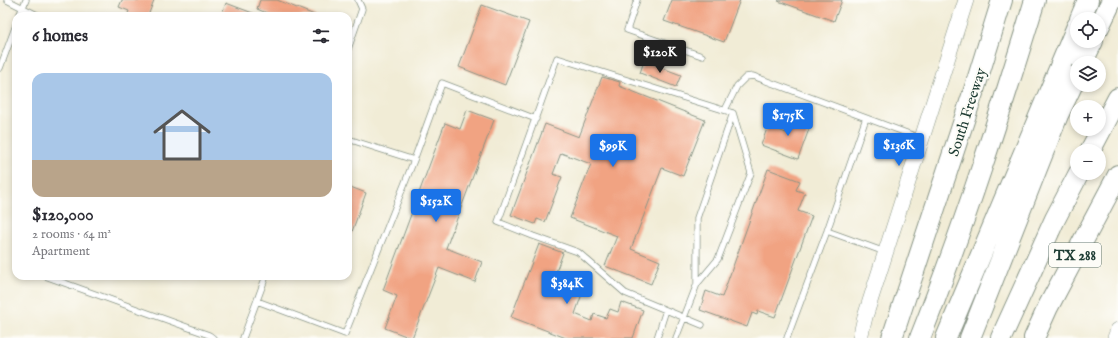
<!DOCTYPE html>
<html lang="en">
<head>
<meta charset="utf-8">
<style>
	:root { --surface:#fff; --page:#f7f7f7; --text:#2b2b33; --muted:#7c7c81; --line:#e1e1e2; --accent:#1a73e8 }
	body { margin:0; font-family:"IM FELL English",serif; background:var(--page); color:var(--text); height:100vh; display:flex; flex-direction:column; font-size:15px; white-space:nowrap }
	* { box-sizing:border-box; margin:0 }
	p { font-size:13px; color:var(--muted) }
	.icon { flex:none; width:22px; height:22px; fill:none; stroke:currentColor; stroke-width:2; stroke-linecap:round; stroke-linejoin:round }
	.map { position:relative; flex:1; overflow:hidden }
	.details { position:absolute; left:12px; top:12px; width:340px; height:268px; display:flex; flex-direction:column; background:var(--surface); border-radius:12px; box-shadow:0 2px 6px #0003 }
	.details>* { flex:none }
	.fabs { position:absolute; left:1070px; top:12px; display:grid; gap:8px }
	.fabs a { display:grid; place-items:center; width:36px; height:36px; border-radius:50%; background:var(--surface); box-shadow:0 2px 6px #0003; font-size:20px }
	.price { position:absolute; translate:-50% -34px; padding:0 9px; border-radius:4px; background:var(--accent); color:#fff; font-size:13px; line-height:26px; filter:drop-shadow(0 1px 2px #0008) }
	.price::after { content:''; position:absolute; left:50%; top:24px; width:12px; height:9px; margin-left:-6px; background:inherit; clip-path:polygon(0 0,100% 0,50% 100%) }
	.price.on { background:#222; color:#fff }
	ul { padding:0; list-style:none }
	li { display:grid; align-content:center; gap:8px; height:212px; padding:0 20px }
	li+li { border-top:1px solid var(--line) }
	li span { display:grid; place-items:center; height:124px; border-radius:12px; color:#555 }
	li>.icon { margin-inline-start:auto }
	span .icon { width:72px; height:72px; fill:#fffc; stroke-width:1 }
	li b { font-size:17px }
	h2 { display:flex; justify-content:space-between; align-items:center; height:48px; padding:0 20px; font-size:17px }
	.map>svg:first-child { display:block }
	.building { fill:#f1a382 }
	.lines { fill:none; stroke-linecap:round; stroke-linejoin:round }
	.service-casing { stroke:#889485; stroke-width:7 }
	.secondary-casing { stroke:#889485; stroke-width:16 }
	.motorway-casing { stroke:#889485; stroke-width:22 }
	.service { stroke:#fff; stroke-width:5.5 }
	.secondary { stroke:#fff; stroke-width:15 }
	.motorway { stroke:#fff; stroke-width:20 }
	.labels { text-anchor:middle; stroke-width:4; stroke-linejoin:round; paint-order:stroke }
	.shield { fill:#fdfcf7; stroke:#62766e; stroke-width:1 }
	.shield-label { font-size:14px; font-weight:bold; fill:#1f3d34 }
	.street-label { font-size:15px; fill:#1f3d34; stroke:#fdfcf7 }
</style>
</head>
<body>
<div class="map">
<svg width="1118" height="338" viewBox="0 0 1118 338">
	<rect width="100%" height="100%" fill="#fdfcf7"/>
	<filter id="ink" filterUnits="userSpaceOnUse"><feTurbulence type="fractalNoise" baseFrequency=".025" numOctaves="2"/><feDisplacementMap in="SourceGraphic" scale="8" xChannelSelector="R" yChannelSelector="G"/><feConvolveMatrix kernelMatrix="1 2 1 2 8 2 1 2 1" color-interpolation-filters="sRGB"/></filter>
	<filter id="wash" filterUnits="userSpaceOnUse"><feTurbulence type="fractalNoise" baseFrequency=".012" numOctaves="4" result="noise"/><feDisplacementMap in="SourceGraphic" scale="16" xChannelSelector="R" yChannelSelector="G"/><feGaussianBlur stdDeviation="0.9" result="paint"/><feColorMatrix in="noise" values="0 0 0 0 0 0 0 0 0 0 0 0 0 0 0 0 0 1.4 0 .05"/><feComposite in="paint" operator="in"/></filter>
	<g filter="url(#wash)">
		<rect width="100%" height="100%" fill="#f1ecd6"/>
		<g id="blocks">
			<!-- building -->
			<path class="building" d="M122,0h32l-6,16h-21l2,-5 -10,-4z
				M260,0h17l40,16h-49l1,-2 -12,-5z
				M672,0h68l-16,42 -60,-21z
				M779,0h63l-8,21 -56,-20z
				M226,3l32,12v1h-37z
				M482,5l47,17 -24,63 -46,-18z
				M644,61l37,14 -5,12 -36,-14z
				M602,77l18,5 -1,4 86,34 -22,56 -21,-8 -31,81 29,12 -9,23 -46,-18 12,-30 -47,-18 21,-54 -30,-11 -8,21 9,3 -17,45 -8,-3 -2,5 -24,-9 34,-91 34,13z
				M467,110l27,10 -48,128 36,14 -7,20 -36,-14 -27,70h-1l-26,-10 12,-32 -14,-6 62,-167 15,6z
				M793,114l19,7 -14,38 -37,-14 7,-19 18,7z
				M768,169l32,12 -4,9 9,3 -7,18 14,5 -37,101 -17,-6 -1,4 -5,-2 -5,14 -47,-17 6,-19 16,6z
				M348,186l18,7 -17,47h-1z
				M539,244l24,9 -9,24 30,11 -9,26 17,7 2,-7 12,4 4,-9 8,3 3,-10 22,8 -10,28h-67l-55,-21z"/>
		</g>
	</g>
	<g filter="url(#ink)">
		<use href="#blocks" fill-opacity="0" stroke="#889485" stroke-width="1"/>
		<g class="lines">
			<defs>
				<path id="service" d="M7,0l32,16
					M637,0l-10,30 75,26
					M19,16l7,-16
					M348,49l14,-40 -4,-9
					M0,68l16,-43
					M725,110l12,-24 9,-9 7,-1 167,62
					M348,139l66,21
					M827,231l58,21
					M45,276l164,59 4,3
					M697,284v-66l36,-105
					M257,301l88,33 69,-174 28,-77 94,36
					M702,325l-77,-32 -47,-41 -45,-16 -35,-14 59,-164 176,55
					M243,338l23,-62
					M657,338l9,-28
					M676,338l21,-54 21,-25 33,-86 -18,-60
					M787,338l40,-107 39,-113"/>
				<path id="secondary" d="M860,338l5,-21 101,-317
					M1115,338l3,-8"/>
				<path id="motorway" d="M1080,19l8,-19
					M1099,27l13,-27
					M1082,63l11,-22
					M1090,151l28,-53
					M892,338l83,-251 27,-87
					M920,338c44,-111 80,-224 115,-338
					M946,338l131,-312
					M970,338l88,-223 19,-40
					M1001,338l54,-119 24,-46
					M1034,338l14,-31 70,-132"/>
			</defs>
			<!-- service casing -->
			<use href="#service" class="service-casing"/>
			<!-- secondary casing -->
			<use href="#secondary" class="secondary-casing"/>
			<!-- motorway casing -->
			<use href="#motorway" class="motorway-casing"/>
			<!-- service -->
			<use href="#service" class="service"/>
			<!-- secondary -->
			<use href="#secondary" class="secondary"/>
			<!-- motorway -->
			<use href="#motorway" class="motorway"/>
		</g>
	</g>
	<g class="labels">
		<!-- shield labels -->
		<rect class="shield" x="1049" y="243" width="52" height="24" rx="3"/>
		<g class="shield-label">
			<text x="1075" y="260">TX 288</text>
		</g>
		<!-- street labels -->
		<g class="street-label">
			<text transform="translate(967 112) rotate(-72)" y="5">South Freeway</text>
		</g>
	</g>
</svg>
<div class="fabs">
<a><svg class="icon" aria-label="locate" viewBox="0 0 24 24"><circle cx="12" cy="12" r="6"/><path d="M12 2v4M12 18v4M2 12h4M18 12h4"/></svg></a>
<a><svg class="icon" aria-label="layers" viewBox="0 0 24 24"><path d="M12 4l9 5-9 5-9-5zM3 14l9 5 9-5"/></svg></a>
<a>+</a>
<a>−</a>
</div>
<b class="price on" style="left:660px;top:74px">$120K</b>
<b class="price" style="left:788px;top:137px">$175K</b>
<b class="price" style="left:899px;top:167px">$136K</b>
<b class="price" style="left:613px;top:168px">$99K</b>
<b class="price" style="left:436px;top:223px">$152K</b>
<b class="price" style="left:567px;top:305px">$384K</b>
<section class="details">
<h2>6 homes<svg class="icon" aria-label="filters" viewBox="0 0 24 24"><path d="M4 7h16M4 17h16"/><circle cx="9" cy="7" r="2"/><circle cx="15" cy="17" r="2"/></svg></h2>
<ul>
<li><span style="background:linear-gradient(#a9c7e8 70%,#b9a48a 0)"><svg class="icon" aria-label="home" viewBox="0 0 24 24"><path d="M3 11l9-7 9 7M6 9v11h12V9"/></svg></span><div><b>$120,000</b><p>2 rooms · 64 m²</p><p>Apartment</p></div></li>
</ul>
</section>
</div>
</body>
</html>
